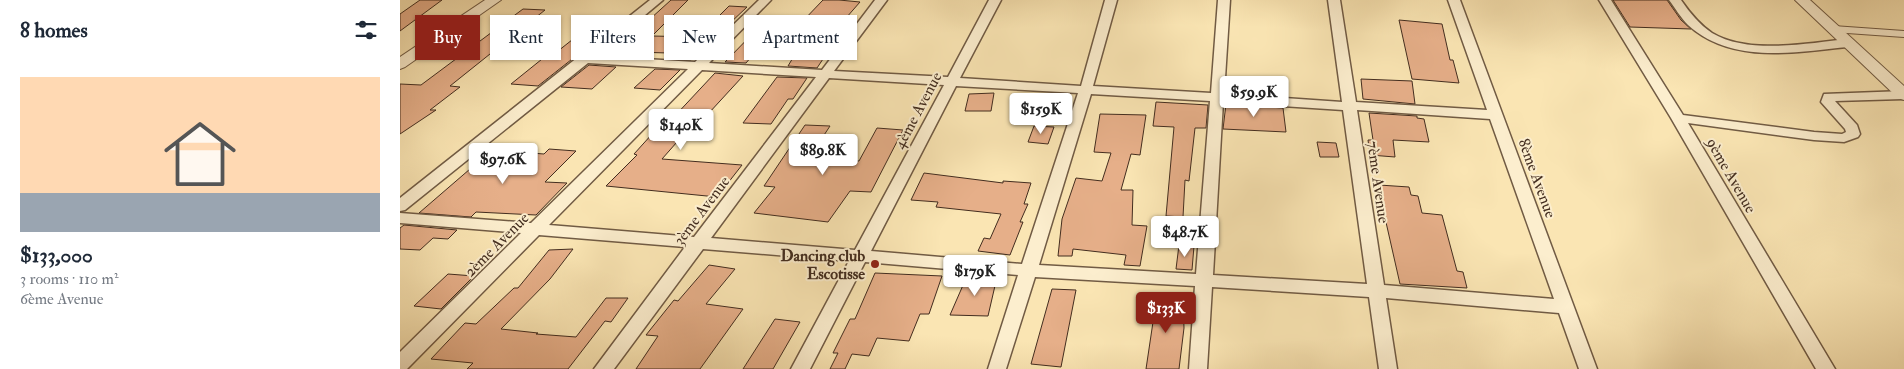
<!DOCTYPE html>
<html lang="en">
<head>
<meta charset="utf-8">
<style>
	:root { --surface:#fff; --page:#f6f6f7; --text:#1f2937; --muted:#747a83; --line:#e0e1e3; --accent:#8f2418 }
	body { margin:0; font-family:"IM FELL Double Pica",serif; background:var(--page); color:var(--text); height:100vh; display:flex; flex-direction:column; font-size:19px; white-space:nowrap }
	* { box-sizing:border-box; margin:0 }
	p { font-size:16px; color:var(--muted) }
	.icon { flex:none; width:28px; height:28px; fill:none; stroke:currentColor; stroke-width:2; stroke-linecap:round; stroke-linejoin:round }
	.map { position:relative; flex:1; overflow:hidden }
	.side { display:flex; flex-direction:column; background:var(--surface); width:400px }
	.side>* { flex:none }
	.guide { position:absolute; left:15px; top:15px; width:475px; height:45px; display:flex; gap:10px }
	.price { position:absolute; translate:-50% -42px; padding:0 11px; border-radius:5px; background:#fff; color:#222; font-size:16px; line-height:32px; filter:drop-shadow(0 1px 2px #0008) }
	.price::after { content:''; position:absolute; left:50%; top:30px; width:15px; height:11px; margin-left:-8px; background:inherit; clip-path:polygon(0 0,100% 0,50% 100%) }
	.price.active { background:var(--accent); color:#fff }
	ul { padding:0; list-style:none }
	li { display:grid; align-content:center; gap:10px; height:265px; padding:0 20px }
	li+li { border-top:1px solid var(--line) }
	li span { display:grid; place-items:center; height:155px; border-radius:0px; color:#555 }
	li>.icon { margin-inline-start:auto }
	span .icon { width:90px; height:90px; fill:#fffc; stroke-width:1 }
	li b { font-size:21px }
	h2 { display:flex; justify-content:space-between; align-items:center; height:60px; padding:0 20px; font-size:21px }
	.tag { padding:0 18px; border-radius:0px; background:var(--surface); box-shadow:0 1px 4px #0004; font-size:18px; line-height:45px }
	.tag.active { background:var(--accent); color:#fff }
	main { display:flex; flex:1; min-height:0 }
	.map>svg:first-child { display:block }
	.building { fill:#e6af89; stroke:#432d1f }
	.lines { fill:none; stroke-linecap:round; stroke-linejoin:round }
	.service-casing { stroke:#715b44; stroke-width:8 }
	.minor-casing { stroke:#715b44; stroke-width:3 }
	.tertiary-casing { stroke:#715b44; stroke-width:2 }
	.service { stroke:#fceece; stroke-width:6 }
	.minor { fill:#fceece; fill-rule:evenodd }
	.tertiary { fill:#fceece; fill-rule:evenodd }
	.poi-dot { fill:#8f2418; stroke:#fceece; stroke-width:2 }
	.labels { text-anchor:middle; stroke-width:4; stroke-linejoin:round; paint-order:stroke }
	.street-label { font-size:16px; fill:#432d1f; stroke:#fceece }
	.poi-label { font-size:16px; font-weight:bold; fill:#432d1f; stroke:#fceece; text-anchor:end }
</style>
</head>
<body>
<main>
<section class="side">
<h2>8 homes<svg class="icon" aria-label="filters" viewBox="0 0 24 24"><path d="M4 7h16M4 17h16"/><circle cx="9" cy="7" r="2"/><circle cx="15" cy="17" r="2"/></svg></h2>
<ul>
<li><span style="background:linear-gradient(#ffd9b3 75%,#9aa5b1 0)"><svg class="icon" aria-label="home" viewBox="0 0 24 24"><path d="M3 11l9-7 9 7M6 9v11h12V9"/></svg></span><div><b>$133,000</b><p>3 rooms · 110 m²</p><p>6ème Avenue</p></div></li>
</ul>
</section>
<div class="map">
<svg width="1504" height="369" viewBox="0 0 1504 369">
	<rect width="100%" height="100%" fill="#fae5b3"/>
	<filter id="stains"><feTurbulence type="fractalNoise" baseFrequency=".004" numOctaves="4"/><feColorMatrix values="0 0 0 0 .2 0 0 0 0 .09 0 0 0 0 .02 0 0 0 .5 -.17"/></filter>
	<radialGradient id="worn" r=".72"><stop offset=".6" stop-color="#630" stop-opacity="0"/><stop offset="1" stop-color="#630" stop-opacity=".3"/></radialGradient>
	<!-- building -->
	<path class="building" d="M20,0h22l-42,31v-17z
		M271,0h17l-36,36 46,1 31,-31 18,1 -56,53 -27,-2 5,-5 -36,-1 -5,4 -27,-2 42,-35h7z
		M423,0h16l21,2 -21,24 -38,-3z
		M1213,0h54l14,20 10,9 -61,-2z
		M123,9l22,1 -95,76 10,1 -30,23h6l-36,24v-50l21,1z
		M201,17l23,1 -86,68 -27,-2 41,-33h6z
		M999,20l43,4 8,36h3l6,23 -47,-4z
		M381,22l-35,41 -21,-1 38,-39z
		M397,51l30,2 -10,15 -29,-2z
		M189,65l27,2 -24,22 -31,-2z
		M255,69l25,1 -20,20 -26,-2z
		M315,73l28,3 -46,50 -5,-1 -30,34 80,6 -25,32 -111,-11 31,-31 -3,-1 19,-21 5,1z
		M377,77l30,1 -14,21h-5l-17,25 -28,-1z
		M961,79l51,2 3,23 -52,-5z
		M594,93l-3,18h-26l4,-17z
		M756,102l52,3 -2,23h-11l-6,53 -4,-1 -2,37 -17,-1 8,-89 -21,-1z
		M826,104l57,4 3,24 -63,-3z
		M969,113l48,3v2l7,1 5,23 -36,-2 2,17 -25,-2 -2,-15h5z
		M700,114l46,1 -6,40 -9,-1 -10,36h12l-1,35 15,1 -7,40 -16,-1 2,-10 -53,-6 -1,7h-14l4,-37 14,-41 26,3 9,-28 -17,-1z
		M405,125l25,1 -21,32 50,3 18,-33 26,2 -32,62 -21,-1 -22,31 -74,-9 21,-26 -11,-1z
		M634,126l20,1 -6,17 -20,-2z
		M917,142l19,1 3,14h-19z
		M149,149l27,2 -31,31 22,1 -31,32 -60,-3 -5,5 -52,-4 73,-63 52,4z
		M524,173l79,10v-2l28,2 -7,21h4l-8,18h3l-13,33 -32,-4 6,-13 6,1 11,-25 -65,-7 2,-5 -27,-2z
		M979,185l30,2 2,8 7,1 4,17 20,2 15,56 6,1 4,16 -67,-4 -17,-75z
		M4,225l53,5 -9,9 -15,-1 -13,12 -20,-1v-21z
		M779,245l15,1 -2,24 -16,-1z
		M173,249l-23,30 -49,50 37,4 -2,1 40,3 30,-39h22l-17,24 -6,-1 -37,48h-101l6,-6 -42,-4 34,-36 11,1 38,-36h4l31,-38z
		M309,265l26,4 -29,35 37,5 -43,60h-64l22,-33 -12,-1 28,-35 4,1z
		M475,273l67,3 -13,38h-9l-11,27 -32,-3 -8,18 -17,-2 -7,15h-15l8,-16h-5l17,-34h5z
		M48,274l26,2 -33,33 -27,-3z
		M567,276l30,1 -9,39 -38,-1z
		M652,289l24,1 -15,77 -30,-3z
		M752,297l31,1 1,30 -5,41h-33l7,-47h-2z
		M375,319l25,3 -27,47h-30z"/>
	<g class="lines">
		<defs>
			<path id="service" d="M1433,29l71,5"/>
			<path id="minor" d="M250,0h13l-67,56 99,6 64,-62h12l-62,63 113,7 53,-70h12l-53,71 114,6 41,-77h12l-41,78 121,8 24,-86h12l-24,86 118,7 7,-93h12l-6,94 118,8 -14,-102h12l16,102 131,8 -39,-110h12l137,369h-18l-20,-56 -173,-15 11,71h-18l-10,-72 -157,-10 -5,82h-18l6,-83 -160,-9 -29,92h-18l30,-94 -153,-13 -55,107h-19l58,-108 -146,-12 -89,120h-20l91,-122 -146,-12 -132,134h-7v-17l121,-119 -121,-10v-10l131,10 157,-154 -100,-6 -183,147 -5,1v-13zM302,70l114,7 -122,160 -145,-12zM429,78l115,7 -89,165 -144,-12zM556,86l122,7 -56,171 -151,-13zM691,94l119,7 -14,173 -157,-9zM823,102l120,8 24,174 -154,-9zM957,110l133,9 64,180 -170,-14z
				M1199,0h12l72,115 131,17 28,2 4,-2 -1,-3 -24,-27 3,-8 80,-3 -1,8 -68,2 22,24 3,9 -2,3 -14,5 -30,-2 -126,-17 147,246h-19l-145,-251z
				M1269,0h12c9,13 18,24 31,33 37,22 96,10 136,6l6,4 -6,4c-53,5 -116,18 -160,-22 -7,-7 -13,-17 -19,-25z"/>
			<path id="tertiary" d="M85,0h16l-96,67 -5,2v-12z
				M1395,0h15l94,86v14l-6,-2z"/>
		</defs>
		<!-- service casing -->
		<use href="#service" class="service-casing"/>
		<!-- minor casing -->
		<use href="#minor" class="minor-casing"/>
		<!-- tertiary casing -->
		<use href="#tertiary" class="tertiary-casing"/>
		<!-- service -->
		<use href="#service" class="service"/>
		<!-- minor -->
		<use href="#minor" class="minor"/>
		<!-- tertiary -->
		<use href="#tertiary" class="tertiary"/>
	</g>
	<!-- markers -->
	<circle class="poi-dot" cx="475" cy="264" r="5"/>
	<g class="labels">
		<!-- street labels -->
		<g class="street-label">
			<text transform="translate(517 110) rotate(-62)" y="6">4ème Avenue</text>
			<text transform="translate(1332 175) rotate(60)" y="6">9ème Avenue</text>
			<text transform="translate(1138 178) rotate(70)" y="6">8ème Avenue</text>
			<text transform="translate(979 182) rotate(82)" y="6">7ème Avenue</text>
			<text transform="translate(301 210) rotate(-53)" y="6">3ème Avenue</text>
			<text transform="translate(96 244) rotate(-45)" y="6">2ème Avenue</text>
		</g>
		<!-- poi labels -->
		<g class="poi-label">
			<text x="465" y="261">Dancing club<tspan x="465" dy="18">Escotisse</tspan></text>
		</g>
	</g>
	<rect width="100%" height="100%" filter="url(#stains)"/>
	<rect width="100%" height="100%" fill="url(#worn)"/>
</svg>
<b class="price" style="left:854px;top:118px">$59.9K</b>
<b class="price" style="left:641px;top:135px">$159K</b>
<b class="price" style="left:281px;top:151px">$140K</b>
<b class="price" style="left:423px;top:176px">$89.8K</b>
<b class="price" style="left:103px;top:185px">$97.6K</b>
<b class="price" style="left:785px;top:258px">$48.7K</b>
<b class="price" style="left:575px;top:297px">$179K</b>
<b class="price active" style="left:766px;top:334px">$133K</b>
<div class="guide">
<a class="tag active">Buy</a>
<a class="tag">Rent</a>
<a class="tag">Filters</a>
<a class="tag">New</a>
<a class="tag">Apartment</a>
</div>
</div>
</main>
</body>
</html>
